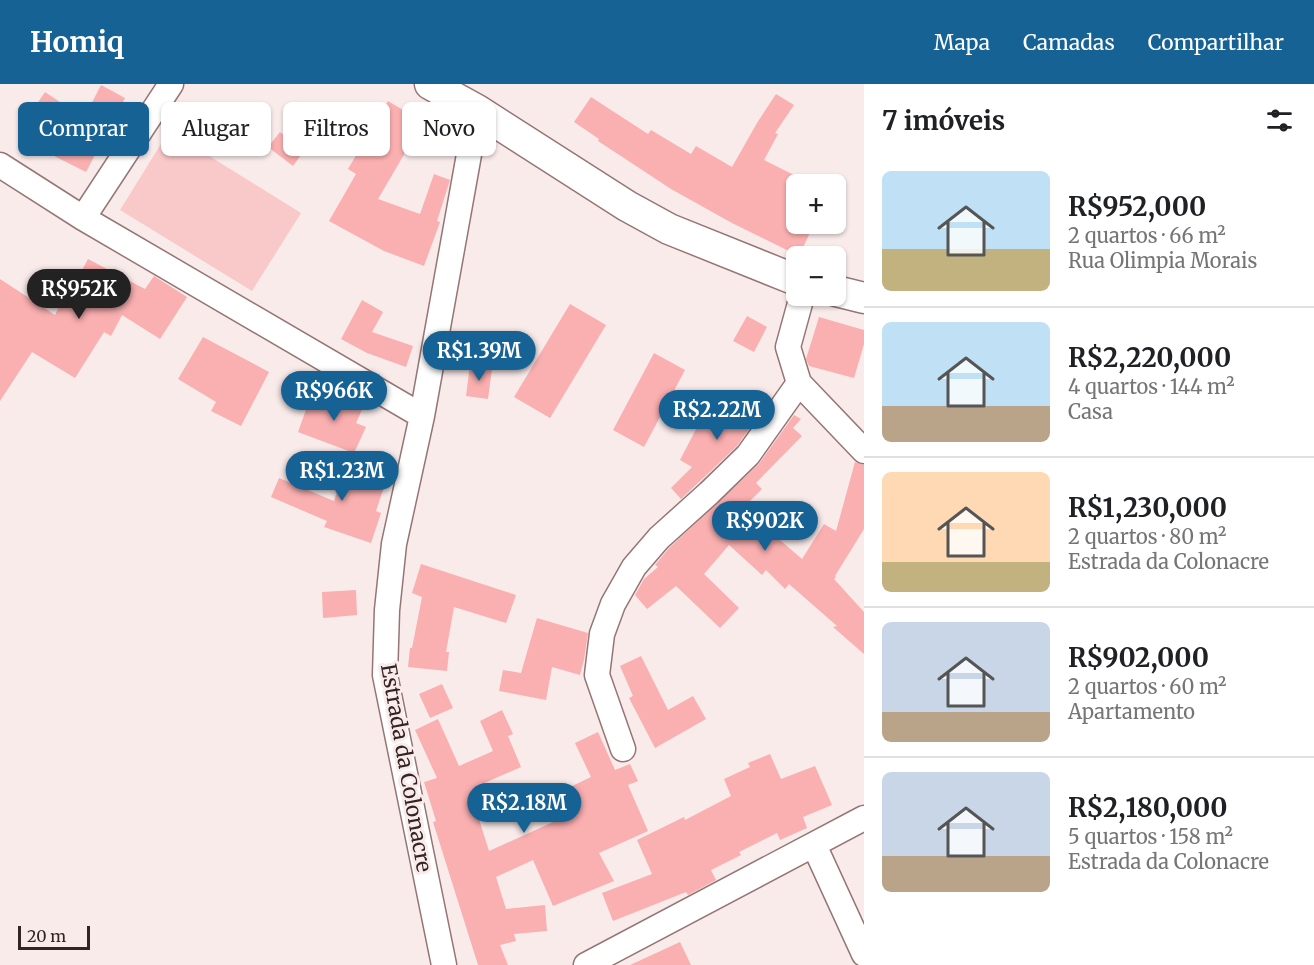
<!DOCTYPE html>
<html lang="pt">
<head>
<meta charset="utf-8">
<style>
	:root { --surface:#fff; --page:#f2f2f2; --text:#202124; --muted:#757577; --line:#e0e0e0; --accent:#166295 }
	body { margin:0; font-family:Merriweather,serif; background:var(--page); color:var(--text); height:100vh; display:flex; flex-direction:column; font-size:22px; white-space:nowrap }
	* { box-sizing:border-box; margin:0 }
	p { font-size:20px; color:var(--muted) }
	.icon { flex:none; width:33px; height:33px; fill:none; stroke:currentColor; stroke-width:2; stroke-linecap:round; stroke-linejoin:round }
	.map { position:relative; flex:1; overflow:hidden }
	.drawer { display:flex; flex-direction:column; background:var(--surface); width:450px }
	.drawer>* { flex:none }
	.banner { position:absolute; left:18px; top:18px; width:570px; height:54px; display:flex; gap:12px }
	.tools { position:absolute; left:786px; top:90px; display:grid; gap:12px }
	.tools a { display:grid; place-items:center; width:60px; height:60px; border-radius:9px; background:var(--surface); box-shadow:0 2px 4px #0004; font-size:30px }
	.scale { position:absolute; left:18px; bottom:15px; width:72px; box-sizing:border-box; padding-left:6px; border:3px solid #322424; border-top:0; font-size:16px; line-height:21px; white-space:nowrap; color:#322424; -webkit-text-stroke:4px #faebeb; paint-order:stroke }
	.price { position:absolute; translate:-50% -51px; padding:0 14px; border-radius:21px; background:var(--accent); color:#fff; font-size:20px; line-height:39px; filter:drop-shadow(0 2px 3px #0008) }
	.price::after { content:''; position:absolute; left:50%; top:36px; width:18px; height:14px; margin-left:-9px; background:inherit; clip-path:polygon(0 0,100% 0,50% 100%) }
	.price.selected { background:#222; color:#fff }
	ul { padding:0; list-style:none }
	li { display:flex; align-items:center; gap:18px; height:150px; padding:0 18px }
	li+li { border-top:2px solid var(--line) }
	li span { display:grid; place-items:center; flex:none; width:168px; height:120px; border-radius:9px; color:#555 }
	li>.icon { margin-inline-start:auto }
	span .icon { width:72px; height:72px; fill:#fffc; stroke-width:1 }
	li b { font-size:26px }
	h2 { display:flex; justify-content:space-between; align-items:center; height:72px; padding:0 18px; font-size:26px }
	.chip { padding:0 21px; border-radius:9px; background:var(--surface); box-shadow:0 2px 4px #0004; font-size:21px; line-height:54px }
	.chip.selected { background:var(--accent); color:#fff }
	header { display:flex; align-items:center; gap:36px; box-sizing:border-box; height:84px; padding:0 30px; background:var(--accent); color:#fff }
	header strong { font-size:28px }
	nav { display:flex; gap:33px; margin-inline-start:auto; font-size:21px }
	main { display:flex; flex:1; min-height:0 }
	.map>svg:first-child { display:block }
	.green { fill:#f9c9c9 }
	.building { fill:#faafb0 }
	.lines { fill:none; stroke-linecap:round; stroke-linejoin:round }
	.minor-casing { stroke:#967575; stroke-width:27 }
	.major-casing { stroke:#967575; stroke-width:33 }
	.minor { stroke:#fff; stroke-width:24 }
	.major { stroke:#fff; stroke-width:30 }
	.labels { text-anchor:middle; stroke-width:6; stroke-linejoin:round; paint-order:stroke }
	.street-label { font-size:21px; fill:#322424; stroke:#faebeb }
</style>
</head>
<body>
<header>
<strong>Homiq</strong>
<nav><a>Mapa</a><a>Camadas</a><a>Compartilhar</a></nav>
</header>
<main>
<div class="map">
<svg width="864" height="881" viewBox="0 0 864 881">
	<rect width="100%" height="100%" fill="#faebeb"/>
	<!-- green -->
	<path class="green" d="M169,47l132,82 -49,78 -132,-81z"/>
	<!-- building -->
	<path class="building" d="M101,1l24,13 -39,74 -30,-15 -38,-25 27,-40 39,26z
		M776,10l18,11 -19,28 3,1 -14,26 32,16v48h18l-15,32 -67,-33 -61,-34 -73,-48 1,-2 -25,-17 17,-25 57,37 3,-4 40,24 5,-8 36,21 25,-44z
		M388,17l35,21 -45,77 42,15 14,-40 16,6 -13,41 3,1 -16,44 -40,-15 -55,-30 27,-47 -8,-5z
		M280,48l24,19 -11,15 -25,-19z
		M88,175l57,30 9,-13 33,21 -27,42 -38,-24 -11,21 -7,-4 -29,46 -43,-26 -32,49v-122l55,36 12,-24 3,2z
		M362,216l21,12 -11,20 41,14 -7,21 -39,-14 -26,-14z
		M570,220l36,21 -56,93 -36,-21z
		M747,232l20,11 -13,25 -21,-11z
		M819,233l45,13v14l-10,34 -45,-12 -3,-7z
		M203,253l66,35 -28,54 -30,-15 5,-9 -38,-23z
		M654,269l31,17 -41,77 -31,-17z
		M470,281l22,4 -4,30 -22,-3z
		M749,306l20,11 -32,45 -56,53 -10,-11 21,-21 -12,-7 26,-50 24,13z
		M312,309l32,11 4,-9 17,8 -9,20 10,4 -12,26 -56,-21z
		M794,331l7,4 -8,9 9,8 -46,47 6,6 -19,19 59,51 22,-35 12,7 19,-69 9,3v64l-29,47 1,1 -2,2 30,33v42l-31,-27 4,-1 -48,-42 -4,5 -19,-19 -4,5 -33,-30 -25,29 35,34 -19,20 -44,-42 -29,23 -12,-14 9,-16 14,-12 -3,-2 14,-17 89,-83z
		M347,377l41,14 -12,36 5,2 -10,30 -47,-16 3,-6 -56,-24 8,-19 55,23z
		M421,480l95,31 -10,28 -52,-16 -8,45h3l-2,19 -39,-4 2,-19h2l10,-51 -10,-4z
		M356,506l1,25 -34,3 -1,-26z
		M537,534l51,15 -4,27 -4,15 -28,-8 -6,33 -47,-9 4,-21 18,3z
		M641,572l27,54 25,-14 13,23 -51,29 -26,-50 4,-2 -13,-30z
		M442,600l11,24 -23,10 -11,-24z
		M502,626l11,24 -5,2 13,31 -41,18 3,9 -11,3 17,54 73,-33 -11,-22 40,-19 -16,-34 23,-11 17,38 15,-6 8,17 -10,4 20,46 -49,22 15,28 -61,25 -20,-46 -37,17 10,32 39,-4 2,26 -33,3 2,7 -16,4 8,20h-30l-45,-143 3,-1 -12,-39 13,-4 -22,-48 23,-11 21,47 34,-15 -13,-30z
		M770,670l11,25 34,-13 17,39 -29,12 4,11 -27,12 -3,-7 -38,19 2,3 -30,15 5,10 -28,15 -2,-3 -73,29 -11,-28 50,-19 -15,-34 47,-23 1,3 46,-24 -7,-17 26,-12 -2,-4z
		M680,858l11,23h-61z"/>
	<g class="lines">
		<defs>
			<path id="minor" d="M0,81l83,53 339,198
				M83,134l88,-134
				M799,299l65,68
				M623,665l-26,-74 5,-41 11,-30 21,-37 25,-29 50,-45 39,-38 51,-72 -11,-36 14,-51
				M814,761l50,109
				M444,881l-59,-290 2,-65 7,-66 28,-128 55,-306
				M586,881l278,-147"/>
			<path id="major" d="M430,0l47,26 150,96 42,23 127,51
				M836,207l28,7"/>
		</defs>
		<!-- minor casing -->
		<use href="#minor" class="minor-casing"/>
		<!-- major casing -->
		<use href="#major" class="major-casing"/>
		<!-- minor -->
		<use href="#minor" class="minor"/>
		<!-- major -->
		<use href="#major" class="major"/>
	</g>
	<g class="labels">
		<!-- street labels -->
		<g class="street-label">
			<text transform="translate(406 684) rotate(80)" y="7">Estrada da Colonacre</text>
		</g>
	</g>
</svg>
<div class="tools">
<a>+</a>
<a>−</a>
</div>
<div class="scale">20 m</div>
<b class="price selected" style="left:79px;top:236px">R$952K</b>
<b class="price" style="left:479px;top:298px">R$1.39M</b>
<b class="price" style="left:334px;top:338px">R$966K</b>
<b class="price" style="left:717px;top:357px">R$2.22M</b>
<b class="price" style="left:342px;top:418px">R$1.23M</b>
<b class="price" style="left:765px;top:468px">R$902K</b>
<b class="price" style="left:524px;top:750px">R$2.18M</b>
<div class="banner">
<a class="chip selected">Comprar</a>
<a class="chip">Alugar</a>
<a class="chip">Filtros</a>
<a class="chip">Novo</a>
</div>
</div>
<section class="drawer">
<h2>7 imóveis<svg class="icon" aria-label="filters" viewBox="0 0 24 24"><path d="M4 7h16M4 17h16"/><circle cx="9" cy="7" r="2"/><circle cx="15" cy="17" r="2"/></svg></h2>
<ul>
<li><span style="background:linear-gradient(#bfe0f5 65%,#c2b280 0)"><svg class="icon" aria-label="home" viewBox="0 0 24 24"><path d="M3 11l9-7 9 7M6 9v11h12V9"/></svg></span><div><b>R$952,000</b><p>2 quartos · 66 m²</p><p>Rua Olimpia Morais</p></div></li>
<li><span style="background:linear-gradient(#bfe0f5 70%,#b9a48a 0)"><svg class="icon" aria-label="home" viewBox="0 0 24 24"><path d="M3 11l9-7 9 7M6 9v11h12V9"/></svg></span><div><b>R$2,220,000</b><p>4 quartos · 144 m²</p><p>Casa</p></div></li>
<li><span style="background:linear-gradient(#ffd9b3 75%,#c2b280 0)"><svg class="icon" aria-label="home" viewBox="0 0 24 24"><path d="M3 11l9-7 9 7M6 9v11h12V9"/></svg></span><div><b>R$1,230,000</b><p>2 quartos · 80 m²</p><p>Estrada da Colonacre</p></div></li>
<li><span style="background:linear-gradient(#c9d6e8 75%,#b9a48a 0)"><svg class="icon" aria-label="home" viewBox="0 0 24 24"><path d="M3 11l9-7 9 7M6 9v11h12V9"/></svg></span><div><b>R$902,000</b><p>2 quartos · 60 m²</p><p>Apartamento</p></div></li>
<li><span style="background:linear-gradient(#c9d6e8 70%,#b9a48a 0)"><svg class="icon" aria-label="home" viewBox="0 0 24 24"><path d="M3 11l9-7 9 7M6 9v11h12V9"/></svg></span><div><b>R$2,180,000</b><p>5 quartos · 158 m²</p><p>Estrada da Colonacre</p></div></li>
</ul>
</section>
</main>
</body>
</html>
